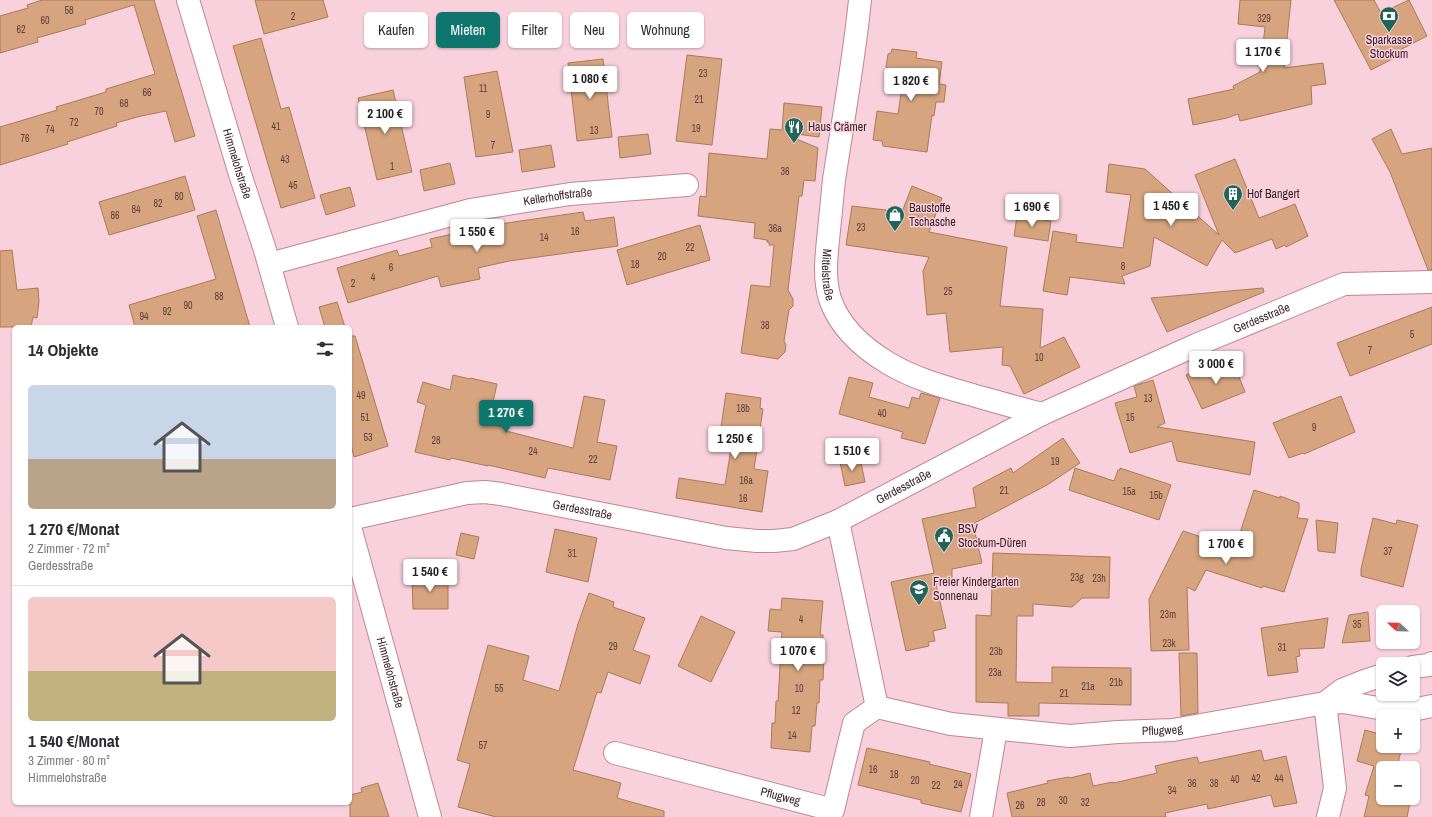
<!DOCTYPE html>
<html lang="de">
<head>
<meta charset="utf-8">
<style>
	:root { --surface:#fff; --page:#f7f7f7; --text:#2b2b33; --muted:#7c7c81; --line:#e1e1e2; --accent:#0f766e }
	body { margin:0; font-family:"Archivo Narrow",sans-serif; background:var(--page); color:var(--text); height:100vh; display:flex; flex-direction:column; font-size:15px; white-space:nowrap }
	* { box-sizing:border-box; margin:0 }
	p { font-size:13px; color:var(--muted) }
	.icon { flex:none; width:22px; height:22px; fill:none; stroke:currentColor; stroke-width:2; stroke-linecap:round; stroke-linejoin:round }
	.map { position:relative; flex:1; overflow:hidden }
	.panel { position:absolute; left:12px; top:325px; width:340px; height:480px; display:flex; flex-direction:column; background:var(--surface); border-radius:6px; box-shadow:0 1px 3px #0004 }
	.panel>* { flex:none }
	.hud { position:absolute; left:364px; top:12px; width:380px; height:36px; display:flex; gap:8px }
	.needle { width:26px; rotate:292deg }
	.fabs { position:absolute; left:1376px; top:605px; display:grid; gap:8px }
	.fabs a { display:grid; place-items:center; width:44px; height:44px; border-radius:6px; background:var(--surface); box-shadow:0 1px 3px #0004; font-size:20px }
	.price { position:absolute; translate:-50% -34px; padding:0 9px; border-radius:4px; background:#fff; color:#222; font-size:13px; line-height:26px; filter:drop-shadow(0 1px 2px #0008) }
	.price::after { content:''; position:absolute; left:50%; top:24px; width:12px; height:9px; margin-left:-6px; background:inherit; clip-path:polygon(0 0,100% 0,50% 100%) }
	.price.current { background:var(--accent); color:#fff }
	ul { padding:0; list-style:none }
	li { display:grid; align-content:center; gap:8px; height:212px; padding:0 16px }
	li+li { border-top:1px solid var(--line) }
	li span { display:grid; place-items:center; height:124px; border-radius:6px; color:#555 }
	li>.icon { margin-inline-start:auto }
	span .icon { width:72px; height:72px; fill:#fffc; stroke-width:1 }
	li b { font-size:17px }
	h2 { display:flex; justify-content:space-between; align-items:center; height:48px; padding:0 16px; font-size:17px }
	.chip { padding:0 14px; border-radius:6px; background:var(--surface); box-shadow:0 1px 3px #0004; font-size:14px; line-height:36px }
	.chip.current { background:var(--accent); color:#fff }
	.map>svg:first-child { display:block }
	.building { fill:#d6a57f; stroke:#aa7b57 }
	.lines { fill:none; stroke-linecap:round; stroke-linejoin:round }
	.minor-casing { stroke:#c18599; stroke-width:24 }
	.minor { stroke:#fff; stroke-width:22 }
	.labels { text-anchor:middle; stroke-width:3; stroke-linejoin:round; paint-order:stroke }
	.number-label { font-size:10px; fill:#5f403d }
	.poi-label { font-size:12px; fill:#371f27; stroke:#f8d1dd; text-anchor:start }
	.street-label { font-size:12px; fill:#371f27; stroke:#f8d1dd }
</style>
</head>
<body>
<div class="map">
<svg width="1432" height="817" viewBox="0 0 1432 817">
	<rect width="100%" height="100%" fill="#f8d1dd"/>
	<!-- building -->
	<path class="building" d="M42,0h112l41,136 -20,6 -9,-31 -25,5 -25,7 1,3 -50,16 1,2 -68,21v-38l57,-17 -1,-3 50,-15v-3l49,-15 -21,-69 -49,15 1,4 -49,14 1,4 -38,11v-37l28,-8 -1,-3z
		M255,0h68l5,17 -64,17z
		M1240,0h51l-7,68 39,-5 3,21 -15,2 1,18 -72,17 -2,-7 -11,4 -34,7 -5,-26 46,-10 -1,-3 27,-14 5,-45 -27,-3z
		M1334,0h40l7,13 28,-13 18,36 -27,14 2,4 -31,16z
		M261,38l20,71 8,-2 26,91 -34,10 -48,-162z
		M892,49l25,3 -1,6 26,4 -3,22 7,1 -2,17h-8l-2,14 -2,-1 -5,37 -44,-6 -1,-5 -9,-1 4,-29 21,3 5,-34 -15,-2 1,-9 -3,-2 2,-13 3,-1z
		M687,55l35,4 -10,86 -36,-4z
		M603,59l9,78 -35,4 -9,-78z
		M497,71l16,81 -37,5 -12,-80z
		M393,90l19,82 -35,8 -19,-82z
		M784,103l38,4 -3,30 -23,-3 -2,4 24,10 -3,33 -11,-1 -2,16h-3l-11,94 5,9v7l-4,4 -1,6 -4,25 2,4 -1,7 -7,7 -37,-6 10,-68 19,2 4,-42h-5v-3h-2v-2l-13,-2 1,-15 -57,-7 2,-20 6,1 3,-44 58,6 3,-30 12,1z
		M1391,129l11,25 30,-6v122h-4l-38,-98 -18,-33z
		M648,134l3,20 -31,4 -2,-21z
		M551,145l4,22 -33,5 -3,-22z
		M1235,159l24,59 36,-14 13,32 -22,11 -1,-2 -9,4 -4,-10 -37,14 -13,-13 -15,26 -53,-29 -4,29 -28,10 3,8 -55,-7 -3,18 -24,-4 10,-60 24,4 -1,7 47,6 8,-53 -25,-3 3,-28 36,5 74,66 -24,-60z
		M450,163l5,21 -31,7 -4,-21z
		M185,176l10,34 -86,25 -10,-33z
		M912,186l30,12 -13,34 78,15 -7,59 43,3 -3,39 24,-11 16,30 -56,27 -14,-28 -8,-1 1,-18 -53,5 -4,-39 -19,2 -4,-44 6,-14 -83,-12 6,-39 50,6z
		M350,187l5,19 -29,9 -6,-20z
		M216,210l34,117h-115l-6,-22 87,-26 -19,-63z
		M583,212l2,9 29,-4 4,29 -109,15 -31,7 2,11 -39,8 -3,-11 -90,27 -11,-35 60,-18 2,6 33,-9 -2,-8 63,-14z
		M1017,216l34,5 -3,20 -34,-5z
		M700,225l10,35 -83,25 -10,-35z
		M12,250l5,40 21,-2 1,13 -2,17 -4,-1 -2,10h-31v-76z
		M1263,288l1,4 -97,40 -16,-34z
		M337,302l8,25h-20l-6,-20z
		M1432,307v37l-82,32 -13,-33z
		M350,336h5l33,110 -34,11 -4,-16z
		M1233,362l12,30 -43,17 -16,-34 21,-8 2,4z
		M453,375l17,4v-1l27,6 -9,40 19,4 -1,3 67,17 11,-52 21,4 -8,42 20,4 -7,34 -62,-12 -3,10 -57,-13v1l-37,-8 -1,2 -35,-8 11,-47 -9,-3 6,-20 27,8z
		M849,377l24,6 -4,14 40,11 3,-11 7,2 2,-6 19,5 -15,46 -24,-6 2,-6 -64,-18z
		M1153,380l12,43 -8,4 98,15 -5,33 -73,-14 -5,-20 -42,12 -15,-50 22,-6 -3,-11z
		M726,393l35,5 -1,10 3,1 -9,60 14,2 -6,41 -86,-14 3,-20 46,7 7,-42 -13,-2z
		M1341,396l14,36 -51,22 -1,-1 -14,5 -16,-35z
		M1063,438l17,25 -33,22 -74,39 9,39 -30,6v12l-16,3 10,44 -13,3 2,10 -7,1 1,4 -23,5 -15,-69 43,-9 -12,-54 54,-12 -3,-19 38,-20 2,5z
		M860,458l5,24 -20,4 -5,-24z
		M1075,468l39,13 4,-11h2v-2l51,17 -12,35 -90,-30z
		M1254,490l26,8v-2l19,7v7l-2,8 11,1 -24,73 -21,-6 -1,2 -56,-18 -11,21 -8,-4 2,63 -38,1 -2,-52 34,-68 52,17z
		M1373,518l23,6 1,-4 21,5 -15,62 -42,-11v-7z
		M1316,520l22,3 -3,30 -17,-2z
		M555,529l42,9 -9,44 -42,-10z
		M461,533l18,4 -5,22 -18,-4z
		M993,553l117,4 -1,41h-27l-10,9 -39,-3v12h-16l-1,66 36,1v-16l79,1v37l-92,-2v13h-31v-13l-32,-1v-87l15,1z
		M412,577h36v32h-35z
		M589,593l25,9 -1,5 32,11 -12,32 17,6 -10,28 -32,-12 -7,21 -4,-1 -24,78 48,13 -4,15 47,13v6h-168l-38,-10 12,-43 -13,-4 31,-115 41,11 -6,24 36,11 19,-67z
		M782,598l41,3 -3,34h3l-1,22h2l-1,23h-3l-1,23h-2l-2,23h-3l-2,26 -39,-4 1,-25h3l1,-22h2l4,-69 -14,-1 2,-22 11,1z
		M1368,612l2,29 -28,2 7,-28z
		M701,616l34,16 -24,50 -33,-16z
		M1328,618l-4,30 -25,1 1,7 -4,1 2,15 -30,4 -7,-48z
		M1179,653h18l1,60 -17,3z
		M1365,730l18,5v11h19l-5,22h-14v30h28l-4,19h-43l5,-21 -4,-1 9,-29 -17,-5z
		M867,748l63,14 -1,2 42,10 -10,38 -40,-9v-3l-63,-15z
		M1261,750l3,11 22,-5 11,47 -23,4 -3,-12 -63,14 -1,-5 -42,9 1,4h-154l-5,-24 41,-10 -1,-2 22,-4 1,1 20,-5 3,13 20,-4 1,1 43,-10 -2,-7 21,-5 21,-4 2,6z
		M378,783l11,34h-39v-22l12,-3 -1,-4z"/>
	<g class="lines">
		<defs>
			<g id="minor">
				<path id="s1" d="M188,0l52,174 25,76 22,77"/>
				<path id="s2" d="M860,0c-6,60 -17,120 -26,180 -2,20 -4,40 -6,60 -2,20 -4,39 2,59 10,29 33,49 58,64 25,15 53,23 81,31 25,7 49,14 73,20"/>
				<path id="s3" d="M269,264l201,-54 100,-16 117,-9"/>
				<path id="s4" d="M350,519l117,-26 18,-1 16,2 225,44 31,3h17l19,-2 45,-18 204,-107 154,-69 148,-61 88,-2"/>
				<path id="s5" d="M838,521l39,186 74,17 119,12 48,-4 55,-2 152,-27 10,85 -7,29"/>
				<path id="s6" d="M350,527l80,290"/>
				<path d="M1413,667l16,-2 3,-2"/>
				<path d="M1325,703l18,-1 59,10 30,-6"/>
				<path d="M1325,703l17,-13 20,-8 21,-7"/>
				<path id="s7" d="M615,753l218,57 21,-87 23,-16"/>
				<path d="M981,817l15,-88"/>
			</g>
		</defs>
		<!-- minor casing -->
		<use href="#minor" class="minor-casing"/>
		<!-- minor -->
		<use href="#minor" class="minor"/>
	</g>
	<!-- icons -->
	<defs>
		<symbol id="bank-pin" viewBox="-11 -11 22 30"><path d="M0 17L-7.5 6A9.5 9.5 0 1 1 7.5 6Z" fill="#1f6558" stroke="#f8d1dd"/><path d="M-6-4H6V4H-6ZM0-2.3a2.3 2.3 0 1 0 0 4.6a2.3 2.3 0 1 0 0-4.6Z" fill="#fff"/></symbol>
		<symbol id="restaurant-pin" viewBox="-11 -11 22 30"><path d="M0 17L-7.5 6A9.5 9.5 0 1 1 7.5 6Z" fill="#1f6558" stroke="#f8d1dd"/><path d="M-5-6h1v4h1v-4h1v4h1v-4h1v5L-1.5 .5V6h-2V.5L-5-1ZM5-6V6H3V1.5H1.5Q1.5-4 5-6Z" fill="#fff"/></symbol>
		<symbol id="building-pin" viewBox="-11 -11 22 30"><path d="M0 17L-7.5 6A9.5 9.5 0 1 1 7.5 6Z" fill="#1f6558" stroke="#f8d1dd"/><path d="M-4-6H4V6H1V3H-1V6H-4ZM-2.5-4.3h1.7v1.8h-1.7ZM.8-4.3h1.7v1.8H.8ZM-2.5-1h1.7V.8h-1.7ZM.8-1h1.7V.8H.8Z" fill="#fff"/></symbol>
		<symbol id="shop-pin" viewBox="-11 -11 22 30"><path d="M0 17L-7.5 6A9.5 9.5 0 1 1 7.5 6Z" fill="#1f6558" stroke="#f8d1dd"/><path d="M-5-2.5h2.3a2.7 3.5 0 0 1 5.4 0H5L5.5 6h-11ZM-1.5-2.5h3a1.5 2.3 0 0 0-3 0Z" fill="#fff"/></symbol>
		<symbol id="civic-pin" viewBox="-11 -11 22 30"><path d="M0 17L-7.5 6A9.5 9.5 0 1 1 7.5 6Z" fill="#1f6558" stroke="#f8d1dd"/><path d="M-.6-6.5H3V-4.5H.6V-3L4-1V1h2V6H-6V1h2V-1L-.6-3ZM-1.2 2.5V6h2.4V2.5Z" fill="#fff"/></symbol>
		<symbol id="school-pin" viewBox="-11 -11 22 30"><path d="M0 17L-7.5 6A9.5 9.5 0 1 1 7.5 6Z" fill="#1f6558" stroke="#f8d1dd"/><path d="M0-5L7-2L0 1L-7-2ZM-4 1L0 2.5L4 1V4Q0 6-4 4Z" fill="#fff"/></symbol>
	</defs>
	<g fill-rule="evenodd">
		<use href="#bank-pin" x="1378" y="5" width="22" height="30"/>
		<use href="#restaurant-pin" x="783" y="116" width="22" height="30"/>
		<use href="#building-pin" x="1222" y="183" width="22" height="30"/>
		<use href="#shop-pin" x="884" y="204" width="22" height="30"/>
		<use href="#civic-pin" x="933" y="525" width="22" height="30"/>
		<use href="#school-pin" x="908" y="578" width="22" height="30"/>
	</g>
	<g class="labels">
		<!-- number labels -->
		<g class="number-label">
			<text x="69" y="14">58</text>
			<text x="293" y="20">2</text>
			<text x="1264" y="22">329</text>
			<text x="45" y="24">60</text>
			<text x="21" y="33">62</text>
			<text x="703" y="77">23</text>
			<text x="483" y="92">11</text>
			<text x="147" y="96">66</text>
			<text x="699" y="103">21</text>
			<text x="124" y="107">68</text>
			<text x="99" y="115">70</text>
			<text x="488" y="118">9</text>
			<text x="74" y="126">72</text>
			<text x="276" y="130">41</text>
			<text x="696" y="132">19</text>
			<text x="50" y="133">74</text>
			<text x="594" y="134">13</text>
			<text x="25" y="142">76</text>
			<text x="493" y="149">7</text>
			<text x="285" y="163">43</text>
			<text x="392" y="170">1</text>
			<text x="785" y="175">36</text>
			<text x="293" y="189">45</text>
			<text x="179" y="200">80</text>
			<text x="158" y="207">82</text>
			<text x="136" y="213">84</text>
			<text x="115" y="219">86</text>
			<text x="861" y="231">23</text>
			<text x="775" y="232">36a</text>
			<text x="575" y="235">16</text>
			<text x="544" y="241">14</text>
			<text x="690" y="251">22</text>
			<text x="662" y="260">20</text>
			<text x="635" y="268">18</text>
			<text x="1123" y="270">8</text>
			<text x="391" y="271">6</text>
			<text x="373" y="281">4</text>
			<text x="353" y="287">2</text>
			<text x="948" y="295">25</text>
			<text x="219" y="300">88</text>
			<text x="188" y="309">90</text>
			<text x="167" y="315">92</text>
			<text x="144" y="320">94</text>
			<text x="765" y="329">38</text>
			<text x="1412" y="338">5</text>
			<text x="1370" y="354">7</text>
			<text x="1039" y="361">10</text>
			<text x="361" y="399">49</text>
			<text x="1148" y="402">13</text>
			<text x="743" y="412">18b</text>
			<text x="882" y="417">40</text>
			<text x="365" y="421">51</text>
			<text x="1130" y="421">15</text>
			<text x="1314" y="431">9</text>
			<text x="368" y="441">53</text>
			<text x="436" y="444">28</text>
			<text x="533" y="455">24</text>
			<text x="593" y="463">22</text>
			<text x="1055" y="465">19</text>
			<text x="746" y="484">16a</text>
			<text x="1004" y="494">21</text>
			<text x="1129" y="495">15a</text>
			<text x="1156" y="499">15b</text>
			<text x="743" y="502">16</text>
			<text x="1388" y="555">37</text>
			<text x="572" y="557">31</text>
			<text x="1077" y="581">23g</text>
			<text x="1099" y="582">23h</text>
			<text x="1168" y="618">23m</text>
			<text x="801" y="623">4</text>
			<text x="1357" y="628">35</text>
			<text x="1169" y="647">23k</text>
			<text x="613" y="650">29</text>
			<text x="1282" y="651">31</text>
			<text x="996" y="655">23b</text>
			<text x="995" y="676">23a</text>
			<text x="1116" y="686">21b</text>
			<text x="1088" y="690">21a</text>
			<text x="499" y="692">55</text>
			<text x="799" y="692">10</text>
			<text x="1064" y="697">21</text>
			<text x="796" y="714">12</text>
			<text x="792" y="739">14</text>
			<text x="483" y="749">57</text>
			<text x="873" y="773">16</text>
			<text x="894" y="778">18</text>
			<text x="1256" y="782">42</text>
			<text x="1279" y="782">44</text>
			<text x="1235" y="783">40</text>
			<text x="915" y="784">20</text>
			<text x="1192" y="787">36</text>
			<text x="1214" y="787">38</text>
			<text x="958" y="788">24</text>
			<text x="936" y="789">22</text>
			<text x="1172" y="794">34</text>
			<text x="1063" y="804">30</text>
			<text x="1041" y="806">28</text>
			<text x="1085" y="806">32</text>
			<text x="1020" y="809">26</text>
		</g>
		<!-- poi labels -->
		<g class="poi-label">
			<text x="1389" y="44" text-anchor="middle">Sparkasse<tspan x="1389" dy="14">Stockum</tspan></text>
			<text x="808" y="131">Haus Crämer</text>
			<text x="1247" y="198">Hof Bangert</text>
			<text x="909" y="212">Baustoffe<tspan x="909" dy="14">Tschasche</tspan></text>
			<text x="958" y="533">BSV<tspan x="958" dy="14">Stockum-Düren</tspan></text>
			<text x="933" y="586">Freier Kindergarten<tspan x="933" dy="14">Sonnenau</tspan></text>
		</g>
		<!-- street labels -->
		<g class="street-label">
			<text dy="4" stroke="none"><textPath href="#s1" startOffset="171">Himmelohstraße</textPath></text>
			<text dy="4" stroke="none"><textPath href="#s3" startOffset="297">Kellerhoffstraße</textPath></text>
			<text dy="4" stroke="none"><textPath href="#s2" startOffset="277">Mittelstraße</textPath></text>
			<text dy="4" stroke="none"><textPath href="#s4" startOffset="969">Gerdesstraße</textPath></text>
			<text dy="4" stroke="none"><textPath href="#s4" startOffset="573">Gerdesstraße</textPath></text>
			<text dy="4" stroke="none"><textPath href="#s4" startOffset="237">Gerdesstraße</textPath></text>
			<text dy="4" stroke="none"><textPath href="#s6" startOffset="151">Himmelohstraße</textPath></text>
			<text dy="4" stroke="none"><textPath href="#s5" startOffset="478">Pflugweg</textPath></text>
			<text dy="4" stroke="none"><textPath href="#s7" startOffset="171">Pflugweg</textPath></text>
		</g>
	</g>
</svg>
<div class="fabs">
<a><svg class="needle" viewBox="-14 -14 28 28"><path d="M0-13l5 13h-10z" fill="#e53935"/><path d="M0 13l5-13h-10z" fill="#7c7c81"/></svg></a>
<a><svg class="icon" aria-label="layers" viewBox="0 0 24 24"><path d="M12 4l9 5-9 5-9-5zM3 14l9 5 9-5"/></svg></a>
<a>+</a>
<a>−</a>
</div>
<b class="price" style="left:1263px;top:73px">1 170 €</b>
<b class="price" style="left:590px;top:100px">1 080 €</b>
<b class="price" style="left:911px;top:102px">1 820 €</b>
<b class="price" style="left:385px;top:135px">2 100 €</b>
<b class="price" style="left:1171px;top:227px">1 450 €</b>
<b class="price" style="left:1032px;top:228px">1 690 €</b>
<b class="price" style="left:477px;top:253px">1 550 €</b>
<b class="price" style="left:1216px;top:385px">3 000 €</b>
<b class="price current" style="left:506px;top:434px">1 270 €</b>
<b class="price" style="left:735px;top:460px">1 250 €</b>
<b class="price" style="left:852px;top:472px">1 510 €</b>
<b class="price" style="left:1226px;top:565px">1 700 €</b>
<b class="price" style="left:430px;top:593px">1 540 €</b>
<b class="price" style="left:798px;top:672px">1 070 €</b>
<div class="hud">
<a class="chip">Kaufen</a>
<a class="chip current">Mieten</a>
<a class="chip">Filter</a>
<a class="chip">Neu</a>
<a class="chip">Wohnung</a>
</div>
<section class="panel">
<h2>14 Objekte<svg class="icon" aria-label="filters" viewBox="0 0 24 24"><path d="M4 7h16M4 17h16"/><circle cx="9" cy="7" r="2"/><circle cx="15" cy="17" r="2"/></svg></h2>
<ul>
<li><span style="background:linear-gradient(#c9d6e8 60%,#b9a48a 0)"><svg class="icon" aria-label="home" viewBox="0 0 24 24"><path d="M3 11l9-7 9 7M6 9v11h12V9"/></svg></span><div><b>1 270 €/Monat</b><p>2 Zimmer · 72 m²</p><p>Gerdesstraße</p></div></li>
<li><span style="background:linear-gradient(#f6c9c9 60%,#c2b280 0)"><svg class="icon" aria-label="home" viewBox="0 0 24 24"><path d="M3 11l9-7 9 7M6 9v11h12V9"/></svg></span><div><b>1 540 €/Monat</b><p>3 Zimmer · 80 m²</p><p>Himmelohstraße</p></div></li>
</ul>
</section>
</div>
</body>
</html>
